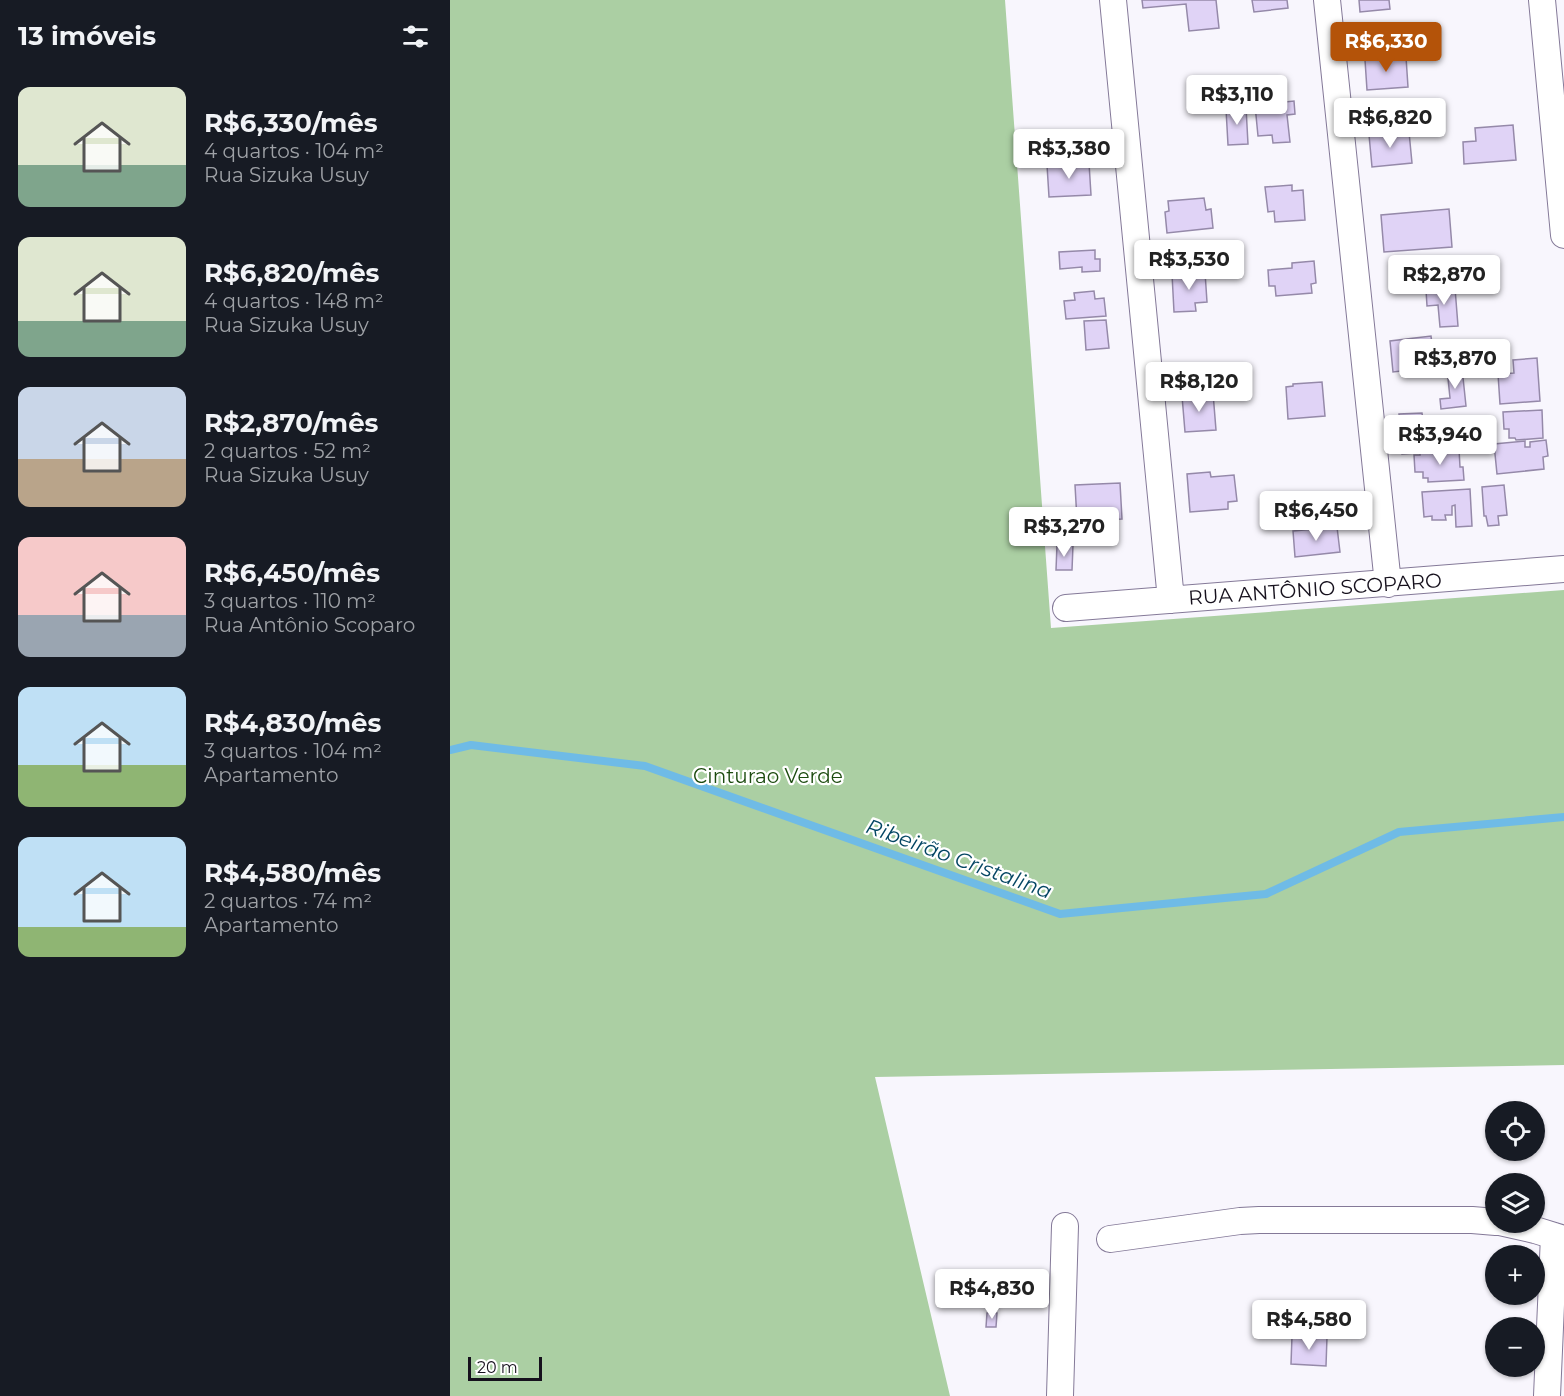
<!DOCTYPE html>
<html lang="pt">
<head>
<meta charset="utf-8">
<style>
	:root { --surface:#171b24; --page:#20242c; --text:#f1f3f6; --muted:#9ea1a6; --accent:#b45309 }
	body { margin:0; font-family:Montserrat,sans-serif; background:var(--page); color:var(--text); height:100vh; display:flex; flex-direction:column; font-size:22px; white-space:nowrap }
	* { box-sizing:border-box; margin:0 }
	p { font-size:20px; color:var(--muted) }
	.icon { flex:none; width:33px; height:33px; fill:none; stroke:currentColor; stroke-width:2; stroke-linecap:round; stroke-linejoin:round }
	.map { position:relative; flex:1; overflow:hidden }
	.side { display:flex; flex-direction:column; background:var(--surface); width:450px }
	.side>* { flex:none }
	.controls { position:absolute; left:1035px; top:1101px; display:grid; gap:12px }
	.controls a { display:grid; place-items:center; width:60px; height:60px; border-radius:50%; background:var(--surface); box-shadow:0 2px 4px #0004; font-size:30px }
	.scale { position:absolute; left:18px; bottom:15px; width:74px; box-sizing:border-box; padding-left:6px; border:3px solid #16111d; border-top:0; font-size:16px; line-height:21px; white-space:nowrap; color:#16111d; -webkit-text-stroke:4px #fff; paint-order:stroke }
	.price { position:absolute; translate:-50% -51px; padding:0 14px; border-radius:6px; background:#fff; color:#222; font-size:20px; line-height:39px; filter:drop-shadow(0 2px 3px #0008) }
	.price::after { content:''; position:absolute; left:50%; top:36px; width:18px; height:14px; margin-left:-9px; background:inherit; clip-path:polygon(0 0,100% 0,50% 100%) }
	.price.active { background:var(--accent); color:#fff }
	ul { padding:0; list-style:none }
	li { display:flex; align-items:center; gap:18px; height:150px; padding:0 18px }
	li span { display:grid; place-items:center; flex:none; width:168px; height:120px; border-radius:12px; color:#555 }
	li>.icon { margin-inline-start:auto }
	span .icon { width:72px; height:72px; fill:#fffc; stroke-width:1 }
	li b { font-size:26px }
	h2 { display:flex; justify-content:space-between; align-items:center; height:72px; padding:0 18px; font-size:26px }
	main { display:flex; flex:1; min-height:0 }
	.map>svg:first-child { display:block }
	.green { fill:#abcfa3 }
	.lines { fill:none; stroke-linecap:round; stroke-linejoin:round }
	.stream { stroke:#6fbbe6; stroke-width:8 }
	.building { fill:#e0d3f6; stroke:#9589a9; stroke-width:1.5 }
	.street-casing { stroke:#847998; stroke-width:28 }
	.street { stroke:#fff; stroke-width:26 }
	.labels { text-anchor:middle; stroke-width:4.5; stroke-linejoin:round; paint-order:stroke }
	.street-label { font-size:20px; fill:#16111d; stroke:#fff }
	.park-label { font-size:20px; fill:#1c4b0f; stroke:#fff }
	.water-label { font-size:21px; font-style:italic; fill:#044663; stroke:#fff }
</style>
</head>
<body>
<main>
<section class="side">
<h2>13 imóveis<svg class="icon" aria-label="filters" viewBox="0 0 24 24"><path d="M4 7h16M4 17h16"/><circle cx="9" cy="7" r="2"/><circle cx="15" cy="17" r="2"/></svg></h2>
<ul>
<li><span style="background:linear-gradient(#dfe7d0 65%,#7fa58c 0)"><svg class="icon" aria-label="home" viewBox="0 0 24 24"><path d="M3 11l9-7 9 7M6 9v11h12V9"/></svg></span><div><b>R$6,330/mês</b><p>4 quartos · 104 m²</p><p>Rua Sizuka Usuy</p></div></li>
<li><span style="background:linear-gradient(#dfe7d0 70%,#7fa58c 0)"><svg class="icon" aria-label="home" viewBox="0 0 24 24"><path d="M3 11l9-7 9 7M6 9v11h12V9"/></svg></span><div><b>R$6,820/mês</b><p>4 quartos · 148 m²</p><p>Rua Sizuka Usuy</p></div></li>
<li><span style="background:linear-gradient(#c9d6e8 60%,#b9a48a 0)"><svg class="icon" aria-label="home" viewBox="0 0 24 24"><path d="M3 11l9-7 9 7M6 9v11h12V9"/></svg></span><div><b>R$2,870/mês</b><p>2 quartos · 52 m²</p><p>Rua Sizuka Usuy</p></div></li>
<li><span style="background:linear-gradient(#f6c9c9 65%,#9aa5b1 0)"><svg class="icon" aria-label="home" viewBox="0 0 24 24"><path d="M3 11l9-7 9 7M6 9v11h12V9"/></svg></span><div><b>R$6,450/mês</b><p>3 quartos · 110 m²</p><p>Rua Antônio Scoparo</p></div></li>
<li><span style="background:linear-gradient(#bfe0f5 65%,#8fb573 0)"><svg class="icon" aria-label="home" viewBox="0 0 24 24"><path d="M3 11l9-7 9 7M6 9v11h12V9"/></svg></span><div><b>R$4,830/mês</b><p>3 quartos · 104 m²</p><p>Apartamento</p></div></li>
<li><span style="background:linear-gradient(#bfe0f5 75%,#8fb573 0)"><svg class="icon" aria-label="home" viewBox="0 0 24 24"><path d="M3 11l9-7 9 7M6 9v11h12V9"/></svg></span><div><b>R$4,580/mês</b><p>2 quartos · 74 m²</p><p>Apartamento</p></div></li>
</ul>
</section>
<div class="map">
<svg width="1114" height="1396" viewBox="0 0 1114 1396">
	<rect width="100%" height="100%" fill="#f8f6fd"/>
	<!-- green -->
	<path class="green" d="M0,0h555l46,628 513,-38v475l-689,12 75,319h-500z"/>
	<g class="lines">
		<!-- stream -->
		<path class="stream" d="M0,750l21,-5 174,21 415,148 206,-20 133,-62 165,-15"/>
	</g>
	<!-- building -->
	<path class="building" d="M692,0h74l3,28 -30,3 -3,-27 -43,4z
		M802,0h35l1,8 -34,4z
		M909,0h30l1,9 -30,3z
		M956,57l2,30 -41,3 -2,-30z
		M844,101l1,13 -8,1 3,27 -17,1 -1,-8 -14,1 -3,-31z
		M796,107l2,37 -20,1 -2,-36z
		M1063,125l3,35 -52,4 -1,-22 13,-1 -1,-13z
		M959,132l3,31 -40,4 -3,-32z
		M639,163l2,32 -42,2 -2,-32z
		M842,185v6l11,-1 2,30 -30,2 -1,-11 -6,1 -3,-25z
		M754,198l2,12 5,-1 2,19 -46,5 -2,-21 4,-1 -1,-10z
		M999,209l3,38 -68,5 -3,-37z
		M645,250v9h5v12l-18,1v-5l-22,2 -1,-17z
		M864,261l2,22 -5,1 1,9 -36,3 -1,-10h-6l-1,-16 24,-2v-5z
		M755,272l2,30 -12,1 1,8 -22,1 -2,-38z
		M1005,288l3,38 -18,1 -2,-22 -11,1 -1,-16z
		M644,291l1,8 9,-1 2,18 -40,3 -2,-18 11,-1 -1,-7z
		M656,320l3,28 -23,2 -2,-29z
		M981,336l4,31 -42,5 -3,-31z
		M1087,358l3,43 -40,3 -2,-30 16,-1 -1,-13z
		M1012,368l4,38 -25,3 -1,-10 10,-1 -3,-29z
		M872,382l3,34 -37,3 -2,-32 7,-1v-2z
		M763,393l3,37 -31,2 -3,-36z
		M1092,410l1,28 -27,2 -1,-2h-6v-9h-5l-1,-17z
		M972,413l1,7 16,-1 1,10h6l2,18 -32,2 1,4 -15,1 -3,-40z
		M1096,440l2,16 -5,1 1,12 -47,5 -3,-30 31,-3v6h5v-5z
		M1009,449l1,18h3l1,13 -36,2v-4h-5v-6h-8l-1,-17h6v-3z
		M760,472l1,5 23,-2 3,26 -9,1v7l-38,3 -3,-38z
		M670,483l2,36 -45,1 -2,-35z
		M1054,485l3,30 -9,1 1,9 -11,1 -2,-10h-2l-2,-29z
		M1020,489l2,37 -16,1 -1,-22 -3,1v9h-7l1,5h-14v-4l-8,1 -2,-25z
		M887,527l3,25 -45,5 -2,-26z
		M607,545h16l-1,25h-16z
		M537,1313h10l-1,14h-10z
		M842,1336l35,1 -1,29 -35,-2z"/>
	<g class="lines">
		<defs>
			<path id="street" d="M663,0l58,600
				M877,0l61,584
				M1092,0l22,235
				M616,608l498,-39
				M1050,1222l35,8 29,9
				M660,1239l130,-18 19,-1h213l24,2
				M610,1396l5,-170
				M1097,1396l7,-160"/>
		</defs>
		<!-- street casing -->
		<use href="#street" class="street-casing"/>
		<!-- street -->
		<use href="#street" class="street"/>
	</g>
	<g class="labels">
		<!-- street labels -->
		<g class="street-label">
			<text transform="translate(865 589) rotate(-4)" y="7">RUA ANTÔNIO SCOPARO</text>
		</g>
		<!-- park labels -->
		<g class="park-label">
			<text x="318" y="783">Cinturao Verde</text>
		</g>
		<!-- water labels -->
		<g class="water-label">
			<text transform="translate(509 859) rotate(20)" y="7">Ribeirão Cristalina</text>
		</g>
	</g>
</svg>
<div class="controls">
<a><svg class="icon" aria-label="locate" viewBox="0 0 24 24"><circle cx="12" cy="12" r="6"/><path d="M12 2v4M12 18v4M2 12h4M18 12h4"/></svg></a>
<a><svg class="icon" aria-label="layers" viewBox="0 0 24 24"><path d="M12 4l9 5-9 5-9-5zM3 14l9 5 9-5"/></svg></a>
<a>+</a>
<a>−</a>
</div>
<div class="scale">20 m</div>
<b class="price active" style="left:936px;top:73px">R$6,330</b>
<b class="price" style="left:787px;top:126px">R$3,110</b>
<b class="price" style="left:940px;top:149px">R$6,820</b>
<b class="price" style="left:619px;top:180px">R$3,380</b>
<b class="price" style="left:739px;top:291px">R$3,530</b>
<b class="price" style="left:994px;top:306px">R$2,870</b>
<b class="price" style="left:1005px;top:390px">R$3,870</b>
<b class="price" style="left:749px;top:413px">R$8,120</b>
<b class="price" style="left:990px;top:466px">R$3,940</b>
<b class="price" style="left:866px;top:542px">R$6,450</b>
<b class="price" style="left:614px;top:558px">R$3,270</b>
<b class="price" style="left:542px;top:1320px">R$4,830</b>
<b class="price" style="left:859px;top:1351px">R$4,580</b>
</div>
</main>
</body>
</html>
